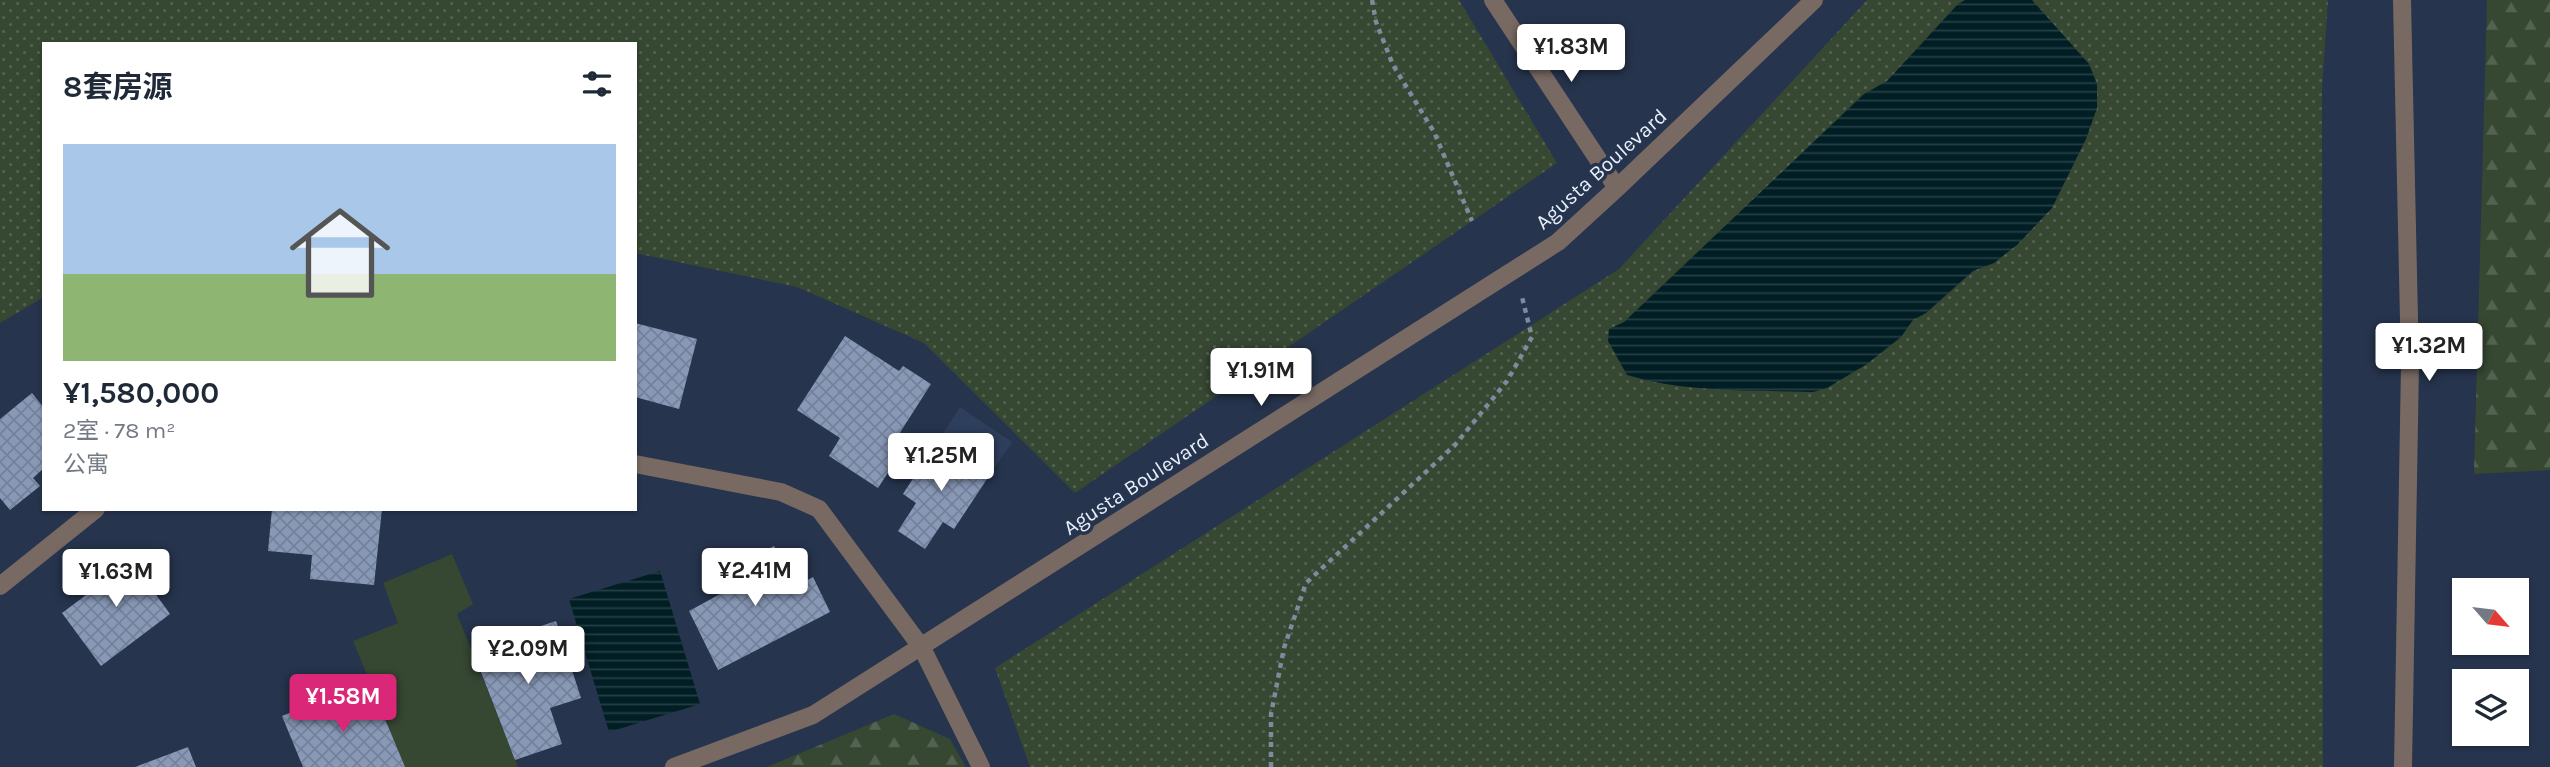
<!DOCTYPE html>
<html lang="zh">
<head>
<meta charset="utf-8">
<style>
	:root { --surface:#fff; --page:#f6f6f7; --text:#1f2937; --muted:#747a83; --accent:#db2777 }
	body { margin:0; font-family:Karla,"Noto Sans SC",sans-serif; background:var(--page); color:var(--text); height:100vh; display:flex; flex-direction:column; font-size:26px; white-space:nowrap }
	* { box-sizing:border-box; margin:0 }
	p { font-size:23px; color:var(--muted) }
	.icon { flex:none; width:38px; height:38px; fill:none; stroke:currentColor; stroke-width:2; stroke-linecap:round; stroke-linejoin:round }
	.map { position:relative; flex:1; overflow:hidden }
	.side { position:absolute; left:42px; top:42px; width:595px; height:469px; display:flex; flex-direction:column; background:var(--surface); border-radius:0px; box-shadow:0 2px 5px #0004 }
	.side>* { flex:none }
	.needle { width:46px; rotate:118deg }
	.controls { position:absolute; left:2452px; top:578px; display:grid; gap:14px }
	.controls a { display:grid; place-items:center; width:77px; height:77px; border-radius:0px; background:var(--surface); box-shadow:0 2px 5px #0004; font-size:35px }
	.price { position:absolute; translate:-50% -60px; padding:0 16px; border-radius:7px; background:#fff; color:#222; font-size:23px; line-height:46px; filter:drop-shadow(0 2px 4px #0008) }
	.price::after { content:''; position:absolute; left:50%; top:42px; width:21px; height:16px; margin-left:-10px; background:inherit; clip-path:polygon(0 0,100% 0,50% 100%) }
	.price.current { background:var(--accent); color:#fff }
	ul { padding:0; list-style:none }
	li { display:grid; align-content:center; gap:14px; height:371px; padding:0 21px }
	li span { display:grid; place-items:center; height:217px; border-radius:0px; color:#555 }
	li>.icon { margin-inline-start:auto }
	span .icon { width:126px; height:126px; fill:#fffc; stroke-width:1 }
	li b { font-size:30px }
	h2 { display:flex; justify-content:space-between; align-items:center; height:84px; padding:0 21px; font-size:30px }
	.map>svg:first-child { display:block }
	.built { fill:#2e3f5d }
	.grass { fill:url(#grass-dots) }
	.forest { fill:url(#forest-firs) }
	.park { fill:#364732 }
	.water { fill:url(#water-rules) }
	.building { fill:url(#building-cross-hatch) }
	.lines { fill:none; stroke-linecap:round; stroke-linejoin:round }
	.path { stroke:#7e8a9d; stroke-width:4.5; stroke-dasharray:5 5; stroke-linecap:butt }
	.lane { stroke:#796963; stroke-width:18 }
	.street { stroke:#796963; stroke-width:18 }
	.labels { text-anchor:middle; stroke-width:7; stroke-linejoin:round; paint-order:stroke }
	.street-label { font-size:21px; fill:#e8f0fd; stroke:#26344d }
</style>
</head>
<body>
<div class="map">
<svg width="2550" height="767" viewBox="0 0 2550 767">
	<defs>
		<pattern id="grass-dots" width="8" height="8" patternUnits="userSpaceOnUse" patternTransform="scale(1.75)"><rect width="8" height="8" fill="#364732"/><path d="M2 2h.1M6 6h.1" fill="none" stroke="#536251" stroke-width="1.8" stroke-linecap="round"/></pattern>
		<pattern id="forest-firs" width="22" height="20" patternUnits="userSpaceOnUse" patternTransform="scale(1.75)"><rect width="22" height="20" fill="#364732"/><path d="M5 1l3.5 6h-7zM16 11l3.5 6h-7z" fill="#536251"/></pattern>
		<pattern id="water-rules" width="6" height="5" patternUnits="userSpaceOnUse" patternTransform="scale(1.75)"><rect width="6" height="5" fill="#001e24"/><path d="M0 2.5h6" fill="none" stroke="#253f45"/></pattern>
		<pattern id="building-cross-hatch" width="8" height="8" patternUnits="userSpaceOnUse" patternTransform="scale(1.75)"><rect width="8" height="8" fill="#8899b8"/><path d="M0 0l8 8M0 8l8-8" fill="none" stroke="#748198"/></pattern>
	</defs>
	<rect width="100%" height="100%" fill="#26344d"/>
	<!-- built -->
	<path class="built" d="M960,407l52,35 -21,31 -52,-33z"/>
	<!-- grass -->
	<path class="grass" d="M0,0h1459l98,163 -482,330 -151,-150 -127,-56 -162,-34v-209h-591v253l-44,26z
		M1867,0h461l-6,90 1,677h-1293l-35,-99 624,-399z"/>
	<!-- forest -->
	<path class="forest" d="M2487,0h63v470l-76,4z
		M894,714l56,25 16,28h-199z"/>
	<!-- park -->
	<path class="park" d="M452,554l21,50 -16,10 61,153h-113l-52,-126 45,-18 -15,-40z"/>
	<!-- water -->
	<path class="water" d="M1965,0h67l57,64 8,20v24l-11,31 -34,69 -34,36 -24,19 -21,8 -47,42 -13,7 -12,17 -34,27 -40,24 -14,4c-62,-2 -126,1 -186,-17l-19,-34 1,-12 15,-7 240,-228 23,-13 71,-77z
		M660,571l40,133 -91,28 -40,-133z"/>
	<!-- building -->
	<path class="building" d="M635,323l62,16 -18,70 -44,-12z
		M845,336l54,35 4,-5 28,18 -37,58 10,6 -26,40 -49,-32 11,-18 -43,-28z
		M32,393l12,15v60l-11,10 7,8 -30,24 -10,-12v-79z
		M938,440l53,33 -37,56 -11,-7 -18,27 -27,-18 18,-28 -13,-9z
		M272,509h110l-8,76 -64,-6 2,-24 -44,-4z
		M774,546l21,41 18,-10 17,35 -112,58 -29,-59 33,-18 -8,-17z
		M123,549l47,65 -69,52 -39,-53 36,-27 -9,-12z
		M556,621l25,77 -31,10 12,36 -47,16 -43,-111z
		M373,690l32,77h-102l-21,-51 62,-25 4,10z
		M188,747l8,20h-61z"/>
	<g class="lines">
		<!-- path -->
		<path class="path" d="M1372,0l4,22 17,43 41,67 38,89
			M1271,767v-53l13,-66 22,-65 149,-138 52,-64 25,-44 -10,-40"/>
		<!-- lane -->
		<path class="lane" d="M922,648l59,119"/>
		<!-- street -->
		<path class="street" d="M1493,0l124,188
			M2402,0l8,365 -7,402
			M635,464l146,28 38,17 103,139
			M0,586l96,-77
			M674,767l139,-52 745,-473 59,-54 197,-188"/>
	</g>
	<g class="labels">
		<!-- street labels -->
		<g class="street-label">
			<text transform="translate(1601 169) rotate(-42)" y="7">Agusta Boulevard</text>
			<text transform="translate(1136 484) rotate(-33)" y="7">Agusta Boulevard</text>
		</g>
	</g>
</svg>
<div class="controls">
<a><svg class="needle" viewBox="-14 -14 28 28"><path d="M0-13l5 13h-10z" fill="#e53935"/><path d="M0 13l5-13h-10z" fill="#747a83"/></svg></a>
<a><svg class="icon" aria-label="layers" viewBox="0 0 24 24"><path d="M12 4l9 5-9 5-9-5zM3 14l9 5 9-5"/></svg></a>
</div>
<b class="price" style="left:1571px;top:84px">¥1.83M</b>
<b class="price" style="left:2429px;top:383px">¥1.32M</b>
<b class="price" style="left:1261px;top:408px">¥1.91M</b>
<b class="price" style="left:941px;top:493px">¥1.25M</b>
<b class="price" style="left:755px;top:608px">¥2.41M</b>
<b class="price" style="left:116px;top:609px">¥1.63M</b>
<b class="price" style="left:528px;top:686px">¥2.09M</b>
<b class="price current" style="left:343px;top:734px">¥1.58M</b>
<section class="side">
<h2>8套房源<svg class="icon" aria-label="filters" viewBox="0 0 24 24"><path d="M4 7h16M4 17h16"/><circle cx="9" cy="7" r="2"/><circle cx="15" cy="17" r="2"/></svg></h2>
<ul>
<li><span style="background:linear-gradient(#a9c7e8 60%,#8fb573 0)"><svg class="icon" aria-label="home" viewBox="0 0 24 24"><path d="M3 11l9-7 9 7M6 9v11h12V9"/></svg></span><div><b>¥1,580,000</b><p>2室 · 78 m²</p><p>公寓</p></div></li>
</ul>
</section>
</div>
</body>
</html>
